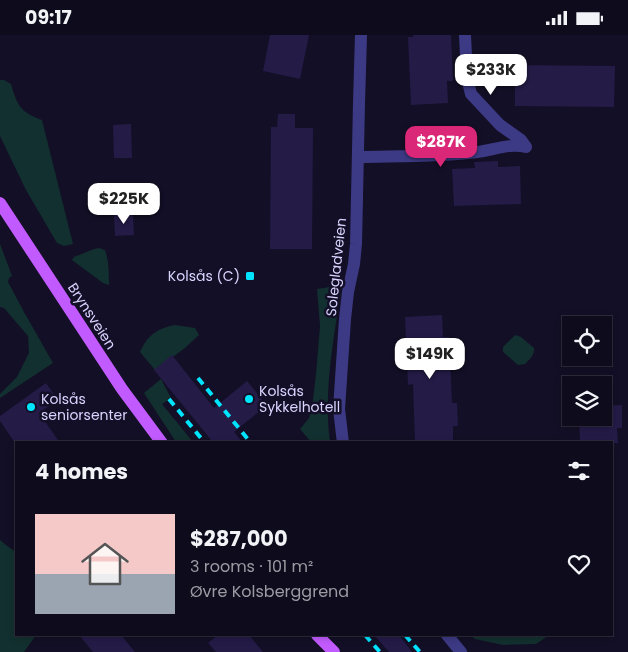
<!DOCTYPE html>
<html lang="en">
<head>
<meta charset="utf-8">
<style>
	:root { --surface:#0e0b1c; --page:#1c1929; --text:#f1f3f6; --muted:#9b9ba3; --line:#2e2b3b; --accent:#db2777 }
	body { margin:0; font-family:Poppins,sans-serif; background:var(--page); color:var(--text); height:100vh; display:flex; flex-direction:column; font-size:19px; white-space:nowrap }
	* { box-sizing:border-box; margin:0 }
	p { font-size:16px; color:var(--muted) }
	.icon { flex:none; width:28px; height:28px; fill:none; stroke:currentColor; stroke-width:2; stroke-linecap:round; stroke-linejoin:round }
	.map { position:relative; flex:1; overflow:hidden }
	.panel { position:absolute; left:15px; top:406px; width:598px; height:195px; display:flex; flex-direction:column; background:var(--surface); border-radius:0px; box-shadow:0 2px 8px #0003,0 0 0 1px var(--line) }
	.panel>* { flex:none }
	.fabs { position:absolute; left:562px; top:281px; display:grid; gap:10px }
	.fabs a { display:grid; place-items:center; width:50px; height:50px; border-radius:0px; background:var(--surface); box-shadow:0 2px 8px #0003,0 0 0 1px var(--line); font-size:25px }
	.price { position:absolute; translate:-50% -42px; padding:0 11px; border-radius:10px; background:#fff; color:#222; font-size:16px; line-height:32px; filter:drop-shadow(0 1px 2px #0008) }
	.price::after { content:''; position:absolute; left:50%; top:30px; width:15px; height:11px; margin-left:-8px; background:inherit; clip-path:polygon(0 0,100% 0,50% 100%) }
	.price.selected { background:var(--accent); color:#fff }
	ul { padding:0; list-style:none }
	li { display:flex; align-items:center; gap:15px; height:125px; padding:0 20px }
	li span { display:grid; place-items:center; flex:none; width:140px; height:100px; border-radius:0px; color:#555 }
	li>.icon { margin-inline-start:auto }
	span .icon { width:60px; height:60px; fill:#fffc; stroke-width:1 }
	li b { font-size:21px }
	h2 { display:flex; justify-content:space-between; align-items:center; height:60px; padding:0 20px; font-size:21px }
	.status { display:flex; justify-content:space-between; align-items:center; height:35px; padding:0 25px; background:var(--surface); direction:ltr }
	.status svg { height:14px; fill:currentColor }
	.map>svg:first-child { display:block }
	.green { fill:#12302f }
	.building { fill:#241b47 }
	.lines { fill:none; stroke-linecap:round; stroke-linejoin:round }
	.minor { stroke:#3d3a85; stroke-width:12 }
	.primary { stroke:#c25bff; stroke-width:12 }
	.rail { stroke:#00e5ff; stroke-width:4; stroke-dasharray:8 6; stroke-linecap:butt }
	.poi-dot { fill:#00e5ff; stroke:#130f26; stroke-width:2 }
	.labels { text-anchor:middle; stroke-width:5; stroke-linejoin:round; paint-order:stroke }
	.street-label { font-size:14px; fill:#d9d4ff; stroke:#130f26 }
	.poi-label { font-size:14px; fill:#d9d4ff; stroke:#130f26; text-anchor:start }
</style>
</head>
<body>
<div class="status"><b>09:17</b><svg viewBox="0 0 49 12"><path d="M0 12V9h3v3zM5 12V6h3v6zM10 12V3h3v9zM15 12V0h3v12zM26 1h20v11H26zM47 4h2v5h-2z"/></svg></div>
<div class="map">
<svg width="628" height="617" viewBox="0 0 628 617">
	<rect width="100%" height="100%" fill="#130f26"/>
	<!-- green -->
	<path class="green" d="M0,45h4l7,4c6,21 9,28 31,36l31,124 -9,2 -7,-3 -31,-53 -26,-54z
		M0,209l12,32 -3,2 -1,4 16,30 29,51 -53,35v-4l17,-17 12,-24 -1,-17 -24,-28 -4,-1z
		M99,213l6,2c4,11 4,23 4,35l-6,-2 -31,-23 2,-3 20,-8z
		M342,250c-8,52 -19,105 -12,157h-19l-11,-13 9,-11 3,-10 4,-34 4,-48 -3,-37z
		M175,290l20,3 4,7 -14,13 -30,22 -15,-18c8,-17 16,-23 35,-27z
		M515,300l6,2 13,11c1,7 -5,12 -9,16l-7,1 -15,-13v-5z
		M161,344l10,19 -9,6 31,38h-17l-32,-49z
		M0,505l6,5 10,7v83h20l-12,17h-24z
		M470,600h76l-1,3 -9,6 -33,1 -28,-6z"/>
	<!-- building -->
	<path class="building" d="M270,0h39l-9,44 -37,-8z
		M413,0h38l2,46h-6l1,22 -37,2 -3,-68h5z
		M501,30l114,1 -1,41 -99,-1v-25h-14z
		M278,79h17v14h18l-1,121h-42l1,-122h6z
		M131,89l1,34h-18l-1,-33z
		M498,126v6l22,-1 1,38 -67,2 -2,-37 23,-1 -1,-6z
		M114,180h19l1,20 -19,1z
		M442,280l1,22h6l3,66h5l1,23h-5v17h-38l-2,-59 -5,1 -3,-68z
		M172,320l42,53 33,-27 20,24 -33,27 9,11h-30l-5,-7 -54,-66z
		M46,348l12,17 -19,13 21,30h-45l-15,-22v-5z
		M622,370v23h-5l1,15h-38l-1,-26h25v-11z
		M79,600h42l14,17h-42z
		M218,600h31l14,17h-47l-8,-9z
		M374,600h25l13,17h-23z"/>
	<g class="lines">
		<!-- minor -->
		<path class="minor" d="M465,0l2,43 4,16 29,31 21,15 5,7
			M358,122c39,-1 80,0 119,-5 17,-2 32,-9 49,-5
			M343,408l-4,-34 6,-90 3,-27 6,-28 2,-20 3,-141 2,-68
			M447,600l14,17"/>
		<!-- primary -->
		<path class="primary" d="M0,168l122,186 40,54
			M317,600l17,17"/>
		<!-- rail -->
		<path class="rail" d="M198,343l53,65
			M169,364l36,44
			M365,600l15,17
			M405,600l15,17"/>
	</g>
	<!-- markers -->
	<g class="poi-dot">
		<rect x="245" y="236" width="10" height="10" rx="2.5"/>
		<circle cx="249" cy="364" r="5"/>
		<circle cx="31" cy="372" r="5"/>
	</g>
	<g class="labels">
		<!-- street labels -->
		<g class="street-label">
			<text transform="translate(336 232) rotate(-84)" y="5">Solegladveien</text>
			<text transform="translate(92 281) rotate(57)" y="5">Brynsveien</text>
		</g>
		<!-- poi labels -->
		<g class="poi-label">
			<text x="240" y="246" text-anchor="end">Kolsås (C)</text>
			<text x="259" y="361">Kolsås<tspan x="259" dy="16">Sykkelhotell</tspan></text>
			<text x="41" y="369">Kolsås<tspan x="41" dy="16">seniorsenter</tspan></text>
		</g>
	</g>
</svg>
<div class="fabs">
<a><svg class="icon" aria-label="locate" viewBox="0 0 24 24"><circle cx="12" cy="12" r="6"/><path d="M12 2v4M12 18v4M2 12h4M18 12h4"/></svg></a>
<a><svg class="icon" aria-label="layers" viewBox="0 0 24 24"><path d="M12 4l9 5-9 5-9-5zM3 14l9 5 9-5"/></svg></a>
</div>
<b class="price" style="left:491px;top:61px">$233K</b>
<b class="price selected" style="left:441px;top:133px">$287K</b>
<b class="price" style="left:124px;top:190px">$225K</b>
<b class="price" style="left:430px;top:345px">$149K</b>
<section class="panel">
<h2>4 homes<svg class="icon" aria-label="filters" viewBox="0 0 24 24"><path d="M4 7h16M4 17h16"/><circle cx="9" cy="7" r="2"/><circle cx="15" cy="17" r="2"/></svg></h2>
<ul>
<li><span style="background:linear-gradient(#f6c9c9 60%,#9aa5b1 0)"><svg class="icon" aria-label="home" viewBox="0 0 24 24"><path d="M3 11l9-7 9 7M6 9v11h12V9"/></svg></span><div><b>$287,000</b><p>3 rooms · 101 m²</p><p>Øvre Kolsberggrend</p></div><svg class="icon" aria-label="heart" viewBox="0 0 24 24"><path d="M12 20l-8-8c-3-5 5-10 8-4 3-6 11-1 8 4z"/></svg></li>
</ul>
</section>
</div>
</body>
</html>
